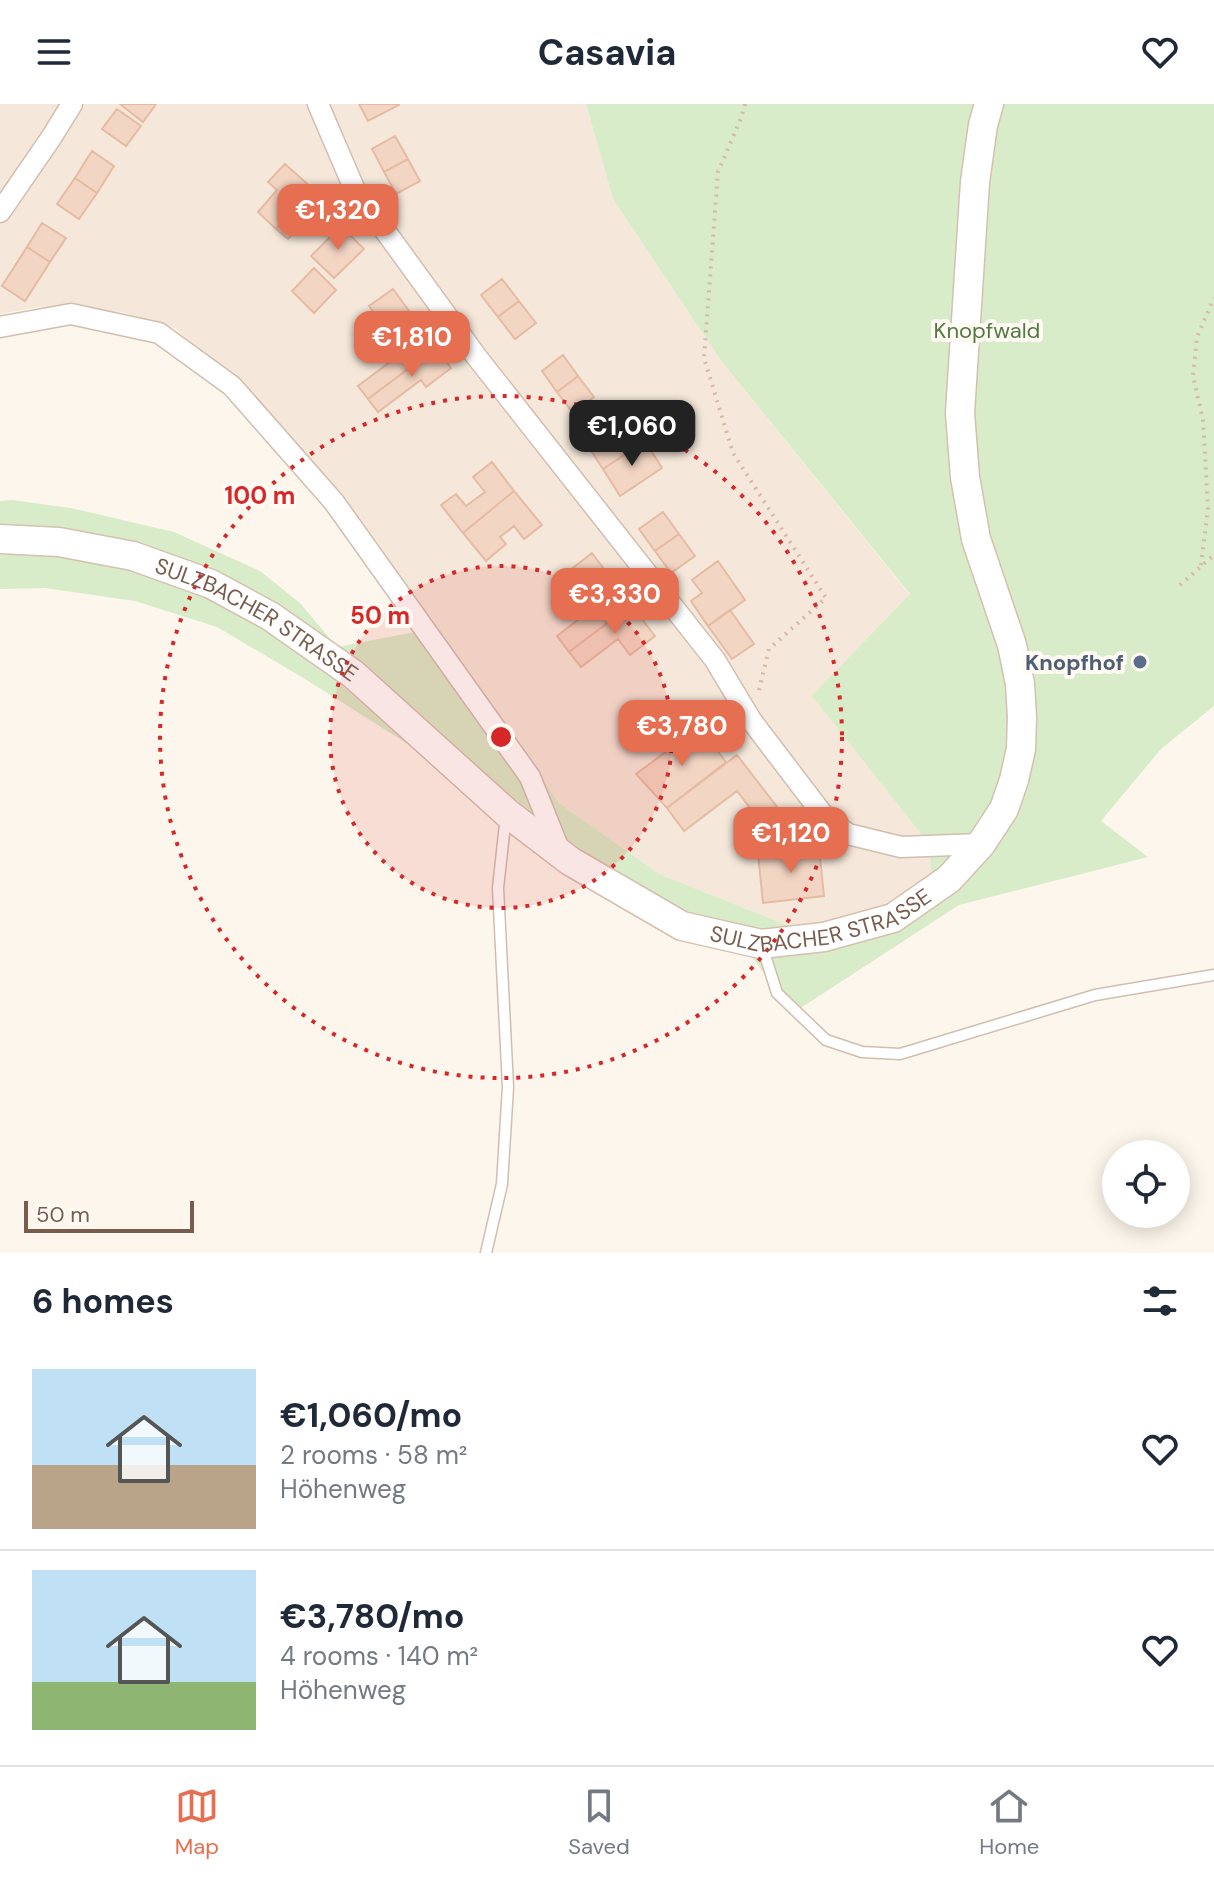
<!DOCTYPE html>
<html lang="en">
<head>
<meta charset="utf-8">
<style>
	:root { --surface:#fff; --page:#f6f6f7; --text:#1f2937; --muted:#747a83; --line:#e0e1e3; --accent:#e76f51 }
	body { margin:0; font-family:"DM Sans",sans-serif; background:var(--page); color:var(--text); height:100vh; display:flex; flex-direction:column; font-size:30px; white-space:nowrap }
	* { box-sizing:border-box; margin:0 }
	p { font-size:26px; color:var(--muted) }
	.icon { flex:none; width:44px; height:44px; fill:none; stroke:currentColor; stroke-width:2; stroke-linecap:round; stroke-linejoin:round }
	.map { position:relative; height:1149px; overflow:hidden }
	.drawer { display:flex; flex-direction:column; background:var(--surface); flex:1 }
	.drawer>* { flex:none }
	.tools { position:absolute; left:1102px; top:1036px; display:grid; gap:16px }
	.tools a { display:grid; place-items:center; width:88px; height:88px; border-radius:50%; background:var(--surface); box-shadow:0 4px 20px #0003; font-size:40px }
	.scale { position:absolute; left:24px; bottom:20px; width:170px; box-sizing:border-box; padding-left:8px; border:4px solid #7a5c4d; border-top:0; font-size:22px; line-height:28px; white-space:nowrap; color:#7a5c4d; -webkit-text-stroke:6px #fffaf3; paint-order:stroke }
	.price { position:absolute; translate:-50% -68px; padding:0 18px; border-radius:16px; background:var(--accent); color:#fff; font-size:26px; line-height:52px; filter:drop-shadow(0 2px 4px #0008) }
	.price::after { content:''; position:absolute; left:50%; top:48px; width:24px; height:18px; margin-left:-12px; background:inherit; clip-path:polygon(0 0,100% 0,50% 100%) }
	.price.on { background:#222; color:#fff }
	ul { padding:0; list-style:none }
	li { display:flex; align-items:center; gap:24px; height:200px; padding:0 32px }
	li+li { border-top:2px solid var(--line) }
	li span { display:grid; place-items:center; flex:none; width:224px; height:160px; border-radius:0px; color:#555 }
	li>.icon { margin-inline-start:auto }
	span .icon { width:96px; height:96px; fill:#fffc; stroke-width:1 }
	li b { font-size:34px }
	h2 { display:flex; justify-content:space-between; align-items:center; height:96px; padding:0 32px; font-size:34px }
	header { display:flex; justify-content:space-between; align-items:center; height:104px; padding:0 32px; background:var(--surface); font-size:36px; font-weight:700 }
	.tabs { display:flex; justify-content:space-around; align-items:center; height:112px; border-top:2px solid var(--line); background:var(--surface); font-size:22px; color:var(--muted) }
	.tabs a { display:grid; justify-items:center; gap:4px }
	.tabs .on { color:var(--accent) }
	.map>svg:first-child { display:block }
	.residential { fill:#f5e8da }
	.green { fill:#d8ecc9 }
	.building { fill:#f3d5c3; stroke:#e6bba3; stroke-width:2 }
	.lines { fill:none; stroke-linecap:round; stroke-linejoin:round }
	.service-casing { stroke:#d1beb0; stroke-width:13 }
	.minor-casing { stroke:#d1beb0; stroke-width:23 }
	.secondary-casing { stroke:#d6c0b0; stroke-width:31 }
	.path { stroke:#d9b8a5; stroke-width:4; stroke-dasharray:2 6; stroke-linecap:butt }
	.service { stroke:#fff; stroke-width:10 }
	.minor { stroke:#fff; stroke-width:20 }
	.secondary { stroke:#fff; stroke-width:28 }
	.ring { fill:none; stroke:#d62828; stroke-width:4; stroke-dasharray:4 8 }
	.service-dot { fill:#5c6f8a; stroke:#fffaf3; stroke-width:3 }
	.labels { text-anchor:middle; stroke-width:8; stroke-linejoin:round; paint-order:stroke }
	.park-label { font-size:22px; fill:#537a41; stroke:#fffaf3 }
	.street-label { font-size:22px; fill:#7a5c4d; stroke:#fffaf3 }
	.service-label { font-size:22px; font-weight:bold; fill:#4e5e75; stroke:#fffaf3; text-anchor:end }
	.centre { fill:#d62828; stroke:#fffaf3; stroke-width:4 }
	.ring-label { font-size:24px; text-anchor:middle; font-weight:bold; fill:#d62828; stroke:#fffaf3; stroke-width:8; stroke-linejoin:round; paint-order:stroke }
</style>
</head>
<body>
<header><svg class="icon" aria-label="menu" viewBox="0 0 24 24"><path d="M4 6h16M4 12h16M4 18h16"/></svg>Casavia<svg class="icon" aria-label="heart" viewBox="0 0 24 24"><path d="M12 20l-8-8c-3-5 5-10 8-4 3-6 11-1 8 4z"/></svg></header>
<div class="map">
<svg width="1214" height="1149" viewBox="0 0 1214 1149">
	<rect width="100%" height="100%" fill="#fdf6ec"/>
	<!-- residential -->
	<path class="residential" d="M0,0h586l27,95 109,163 188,233 20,250 1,58 -112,35 -160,-64 -100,-71 -71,-104 -264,-324 -48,-46 -54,-17 -83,-5 -39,7z"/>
	<!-- green -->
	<path class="green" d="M586,0h628v602l-53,43 -60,72 47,36 -189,48 -166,108 -46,-63 -81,-25 -241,-170 -120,-76 -88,-52 -82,-26 -90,-13 -45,1v-34l39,-1 50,3 105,30 103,61 127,106 -194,-174 -230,-50v-29l12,-1 59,8 103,24 86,39 40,32 37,44 99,-19 52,71 71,104 100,71 160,64 112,-36 -1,-57 -118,-149 98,-102 -188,-232 -109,-163z"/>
	<!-- building -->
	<path class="building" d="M120,0h36l-13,18z
		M359,0h40v1l-31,16z
		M117,5l24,17 -15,20 -24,-17z
		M395,32l13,23 -24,13 -12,-23z
		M92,47l22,15 -17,27 -22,-15z
		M408,55l12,22 -24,13 -12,-22z
		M285,60l27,24 -36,41 -18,-17 19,-22 -9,-8z
		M75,74l22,15 -18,26 -22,-15z
		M312,84l22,18 -21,24 -9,-9 -16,18 -12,-10z
		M42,119l24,15 -16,24 -23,-15z
		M341,122l23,23 -30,29 -23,-22z
		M27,143l23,15 -25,39 -23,-15z
		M314,164l22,22 -22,23 -22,-22z
		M502,175l17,22 -21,16 -17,-22z
		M393,185l43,59 -68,51 -10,-13 45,-34 -34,-46z
		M519,197l17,22 -21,16 -17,-22z
		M436,244l15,20 -25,19 -5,-7 -43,32 -10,-13z
		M563,251l15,21 -21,16 -15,-21z
		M578,272l16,21 -21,16 -16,-21z
		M628,311l17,26 -42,28 -17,-26z
		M645,337l17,27 -42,28 -17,-27z
		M492,358l22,29 -51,42 -22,-28 15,-11 10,12 19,-14 -12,-15z
		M514,387l28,34 -18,14 -10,-13 -14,11 6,7 -20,17 -23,-28z
		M663,408l16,22 -24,17 -16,-22z
		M679,430l16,22 -24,17 -16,-22z
		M592,449l39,52 -62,47 -12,-16 39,-30 -27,-35z
		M718,457l27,39 -37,26 -17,-25 11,-8 -10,-13z
		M631,501l24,31 -25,19 -12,-16 -37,28 -12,-15z
		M730,506l24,34 -22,15 -24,-33z
		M699,623l27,35 -59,46 -31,-34z
		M737,651l44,57 -18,13 -26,-34 -53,40 -17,-23z
		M819,744l5,48 -61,7 -5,-49z"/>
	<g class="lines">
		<defs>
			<path id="service" d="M762,842l15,47 49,47 36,12 38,2 195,-59 119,-20
				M486,1149l16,-69 6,-97 -10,-199 8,-73"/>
			<path id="minor" d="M318,0l36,84 122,168 239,304 36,60 73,96 24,18 53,13 80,-3
				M0,108l51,-74 21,-34
				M0,223l71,-13 88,19 73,53 102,116 196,275 31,77"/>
			<g id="secondary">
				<path id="s1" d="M0,435l59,3 74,14 78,28 59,32 83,58 154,139 63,48 112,65 79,18 63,-7 69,-19 56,-39 32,-35 23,-35 10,-29 7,-31 1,-32 -2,-33 -8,-39 -36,-106 -11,-62 -5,-64 15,-231 8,-57 6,-21"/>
			</g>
		</defs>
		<!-- service casing -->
		<use href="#service" class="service-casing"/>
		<!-- minor casing -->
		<use href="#minor" class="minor-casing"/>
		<!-- secondary casing -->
		<use href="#secondary" class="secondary-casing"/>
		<!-- path -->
		<path class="path" d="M745,0l-4,14 -23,54 -14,186 29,95 93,145 -57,51 -10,41
			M1201,461l7,-57 -5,-88 -10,-44 4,-39 17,-39
			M1180,481l34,-30"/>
		<!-- service -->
		<use href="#service" class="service"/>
		<!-- minor -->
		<use href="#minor" class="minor"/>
		<!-- secondary -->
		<use href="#secondary" class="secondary"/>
	</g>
	<!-- distance rings -->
	<circle cx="501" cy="633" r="171" fill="#d62828" fill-opacity=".12"/>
	<g class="ring">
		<circle cx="501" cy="633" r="171"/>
		<circle cx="501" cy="633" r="341"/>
	</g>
	<!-- markers -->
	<circle class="service-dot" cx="1140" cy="558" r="8"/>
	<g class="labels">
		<!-- park labels -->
		<g class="park-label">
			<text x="987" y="234">Knopfwald</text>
		</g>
		<!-- street labels -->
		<g class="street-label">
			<text dy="8" stroke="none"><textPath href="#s1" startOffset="274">SULZBACHER STRASSE</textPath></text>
			<text dy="8" stroke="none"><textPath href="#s1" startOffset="946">SULZBACHER STRASSE</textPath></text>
		</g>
		<!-- service labels -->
		<g class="service-label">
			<text x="1124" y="566">Knopfhof</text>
		</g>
	</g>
	<circle cx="501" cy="633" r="12" class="centre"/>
	<g class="ring-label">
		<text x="260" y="400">100 m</text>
		<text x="380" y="520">50 m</text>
	</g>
</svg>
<div class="tools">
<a><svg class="icon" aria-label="locate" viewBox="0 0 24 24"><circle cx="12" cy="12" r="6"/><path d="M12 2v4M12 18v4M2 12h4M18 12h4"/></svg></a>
</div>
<div class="scale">50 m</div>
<b class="price" style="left:338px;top:148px">€1,320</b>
<b class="price" style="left:412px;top:275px">€1,810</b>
<b class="price on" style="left:632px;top:364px">€1,060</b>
<b class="price" style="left:615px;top:532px">€3,330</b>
<b class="price" style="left:682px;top:664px">€3,780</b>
<b class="price" style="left:791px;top:771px">€1,120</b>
</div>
<section class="drawer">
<h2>6 homes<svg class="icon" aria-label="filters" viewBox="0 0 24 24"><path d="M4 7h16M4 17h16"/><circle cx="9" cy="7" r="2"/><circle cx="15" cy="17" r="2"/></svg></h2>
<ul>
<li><span style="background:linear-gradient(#bfe0f5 60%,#b9a48a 0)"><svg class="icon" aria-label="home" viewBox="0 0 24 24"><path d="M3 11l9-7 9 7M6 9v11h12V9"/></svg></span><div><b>€1,060/mo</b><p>2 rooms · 58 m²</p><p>Höhenweg</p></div><svg class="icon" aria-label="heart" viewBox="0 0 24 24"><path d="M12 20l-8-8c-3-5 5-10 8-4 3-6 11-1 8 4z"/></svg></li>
<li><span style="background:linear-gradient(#bfe0f5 70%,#8fb573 0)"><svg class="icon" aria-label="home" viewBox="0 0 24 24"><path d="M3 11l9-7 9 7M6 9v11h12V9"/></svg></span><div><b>€3,780/mo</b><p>4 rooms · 140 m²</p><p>Höhenweg</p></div><svg class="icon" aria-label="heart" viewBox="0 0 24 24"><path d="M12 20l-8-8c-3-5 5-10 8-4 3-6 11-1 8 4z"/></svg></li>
</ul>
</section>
<nav class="tabs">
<a class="on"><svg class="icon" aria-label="map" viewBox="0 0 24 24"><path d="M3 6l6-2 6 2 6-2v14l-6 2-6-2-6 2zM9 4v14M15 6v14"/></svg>Map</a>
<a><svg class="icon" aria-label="saved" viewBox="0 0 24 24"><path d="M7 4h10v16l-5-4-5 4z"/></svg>Saved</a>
<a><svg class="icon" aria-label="home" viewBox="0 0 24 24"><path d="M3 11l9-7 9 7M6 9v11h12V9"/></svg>Home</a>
</nav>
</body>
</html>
